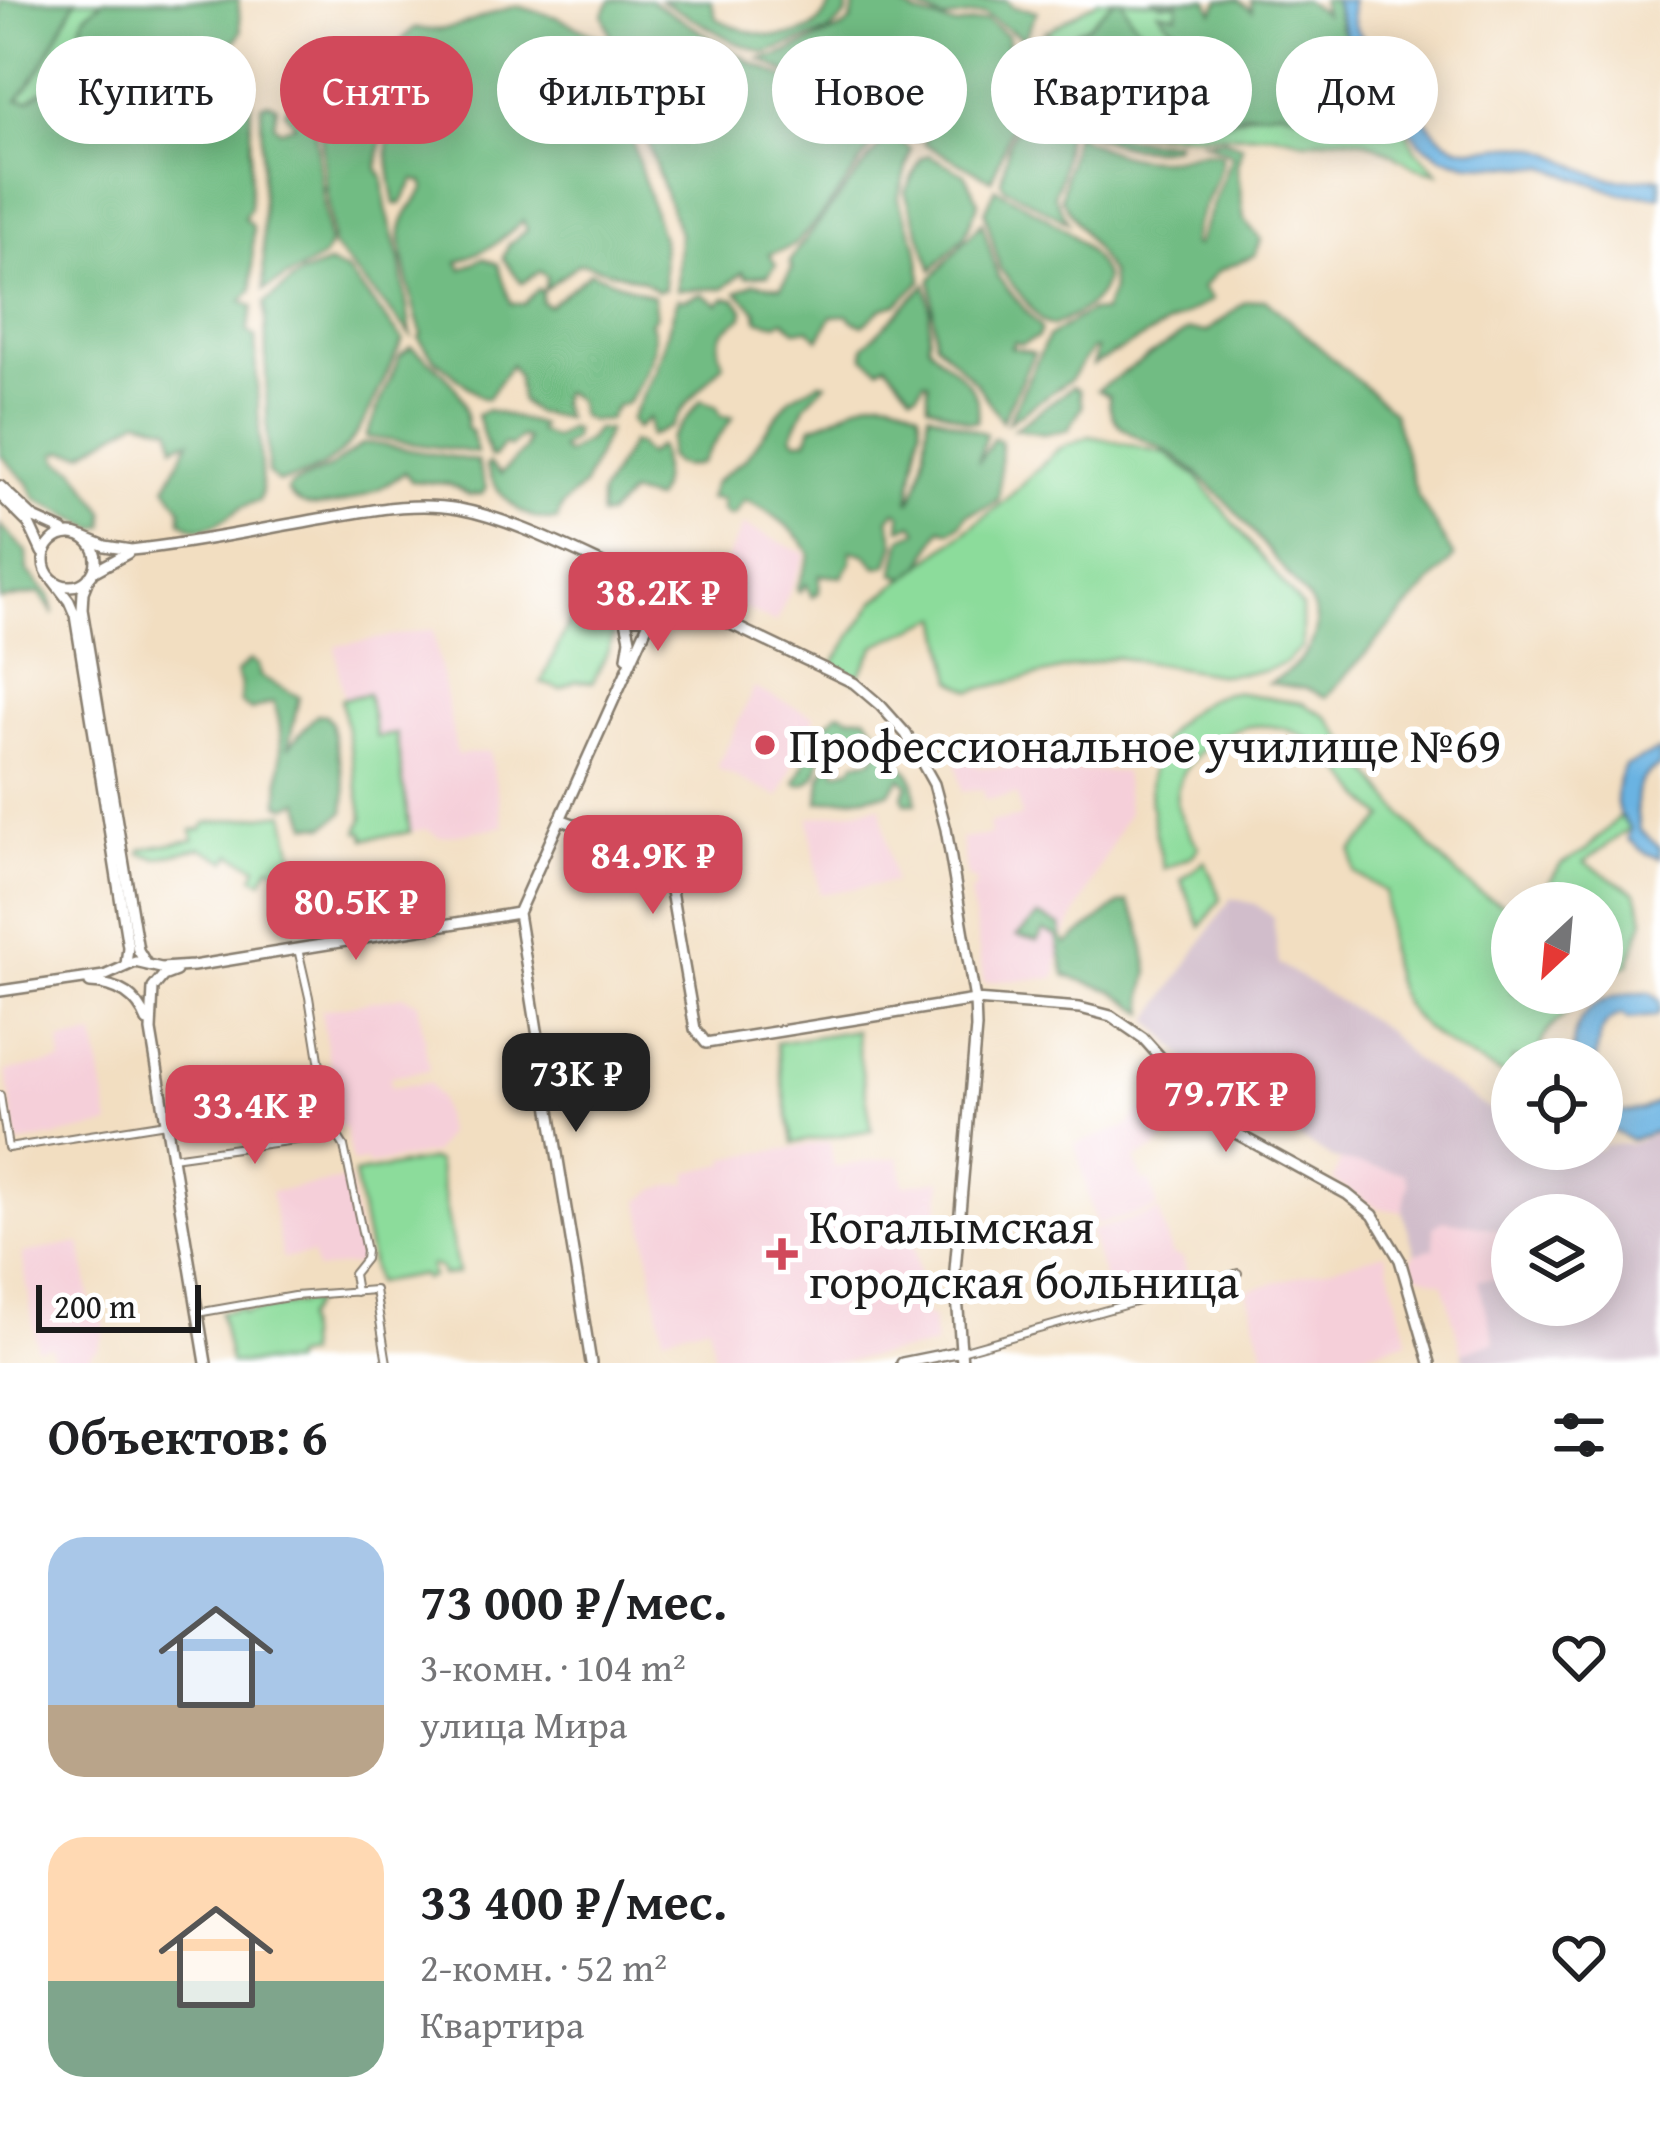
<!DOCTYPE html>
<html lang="ru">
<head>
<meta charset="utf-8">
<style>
	:root { --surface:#fff; --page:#f6f6f6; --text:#202124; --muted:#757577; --accent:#d1495b }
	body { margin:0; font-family:"Gentium Book Plus",serif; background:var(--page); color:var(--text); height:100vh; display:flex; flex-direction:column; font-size:45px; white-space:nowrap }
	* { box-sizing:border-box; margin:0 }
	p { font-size:39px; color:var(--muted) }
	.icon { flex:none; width:66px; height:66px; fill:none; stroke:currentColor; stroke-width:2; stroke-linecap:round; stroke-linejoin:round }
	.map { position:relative; height:1363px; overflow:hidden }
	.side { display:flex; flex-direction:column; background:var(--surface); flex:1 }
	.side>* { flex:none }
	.banner { position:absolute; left:36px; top:36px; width:1590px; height:108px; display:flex; gap:24px }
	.needle { width:78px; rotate:206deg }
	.controls { position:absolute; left:1491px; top:882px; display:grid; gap:24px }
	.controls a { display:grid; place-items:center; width:132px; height:132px; border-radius:50%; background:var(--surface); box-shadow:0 6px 30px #0003; font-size:60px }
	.scale { position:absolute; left:36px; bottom:30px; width:165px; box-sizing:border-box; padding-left:12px; border:6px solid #1c1c1c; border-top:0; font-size:33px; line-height:42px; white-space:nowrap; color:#1c1c1c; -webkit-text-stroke:9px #fff; paint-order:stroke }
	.price { position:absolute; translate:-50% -102px; padding:0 27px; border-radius:24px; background:var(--accent); color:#fff; font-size:39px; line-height:78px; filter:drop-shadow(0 3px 6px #0008) }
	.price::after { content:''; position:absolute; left:50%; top:72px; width:36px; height:27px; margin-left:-18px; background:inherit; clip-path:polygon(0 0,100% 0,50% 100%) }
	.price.selected { background:#222; color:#fff }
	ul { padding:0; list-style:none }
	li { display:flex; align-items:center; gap:36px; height:300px; padding:0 48px }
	li span { display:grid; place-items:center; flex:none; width:336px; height:240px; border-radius:36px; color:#555 }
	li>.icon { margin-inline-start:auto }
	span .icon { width:144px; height:144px; fill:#fffc; stroke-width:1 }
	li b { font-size:51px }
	h2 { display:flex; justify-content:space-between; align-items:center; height:144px; padding:0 48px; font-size:51px }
	.tag { padding:0 42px; border-radius:54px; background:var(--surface); box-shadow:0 6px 30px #0003; font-size:42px; line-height:108px }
	.tag.selected { background:var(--accent); color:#fff }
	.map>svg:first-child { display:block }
	.built { fill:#f5cfd9 }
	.industrial { fill:#d1bdcb }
	.green { fill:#8cdc9b; stroke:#547c5c; stroke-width:3 }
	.forest { fill:#71bc83; stroke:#466c50; stroke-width:3 }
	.water { fill:#6bb3e2; stroke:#44687f; stroke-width:3 }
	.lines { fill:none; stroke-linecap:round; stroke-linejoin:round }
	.street-casing { stroke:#877d6e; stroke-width:10 }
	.secondary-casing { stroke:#877d6e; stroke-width:14 }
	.street { stroke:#fff; stroke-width:6 }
	.secondary { stroke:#fff; stroke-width:9 }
	.poi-dot { fill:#d1495b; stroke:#fff; stroke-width:4.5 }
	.labels { text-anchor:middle; stroke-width:12; stroke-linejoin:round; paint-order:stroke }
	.poi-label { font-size:48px; fill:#1c1c1c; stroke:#fff; text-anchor:start }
</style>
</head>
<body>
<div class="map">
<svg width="1660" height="1363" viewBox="0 0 1660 1363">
	<rect width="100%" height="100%" fill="#fff"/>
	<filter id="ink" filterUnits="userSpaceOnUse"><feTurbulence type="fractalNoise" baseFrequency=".00833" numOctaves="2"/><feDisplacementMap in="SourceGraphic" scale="24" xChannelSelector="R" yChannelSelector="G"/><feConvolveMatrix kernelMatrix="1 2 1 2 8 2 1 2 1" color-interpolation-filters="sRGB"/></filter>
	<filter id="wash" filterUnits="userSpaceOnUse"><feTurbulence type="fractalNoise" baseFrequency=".004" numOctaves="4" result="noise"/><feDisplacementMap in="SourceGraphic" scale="48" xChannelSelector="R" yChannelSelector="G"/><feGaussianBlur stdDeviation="2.7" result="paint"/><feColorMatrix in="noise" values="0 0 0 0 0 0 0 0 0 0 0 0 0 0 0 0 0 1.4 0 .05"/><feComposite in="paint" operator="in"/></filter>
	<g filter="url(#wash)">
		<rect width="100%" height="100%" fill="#f2dec1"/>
		<!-- built -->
		<path class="built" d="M743,525l63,29 -30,69 -66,-30z
			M433,629l24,126 32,-4 15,75 -64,11 -14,-8 -61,10 -2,-7h-5l5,-14 -28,-172z
			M754,688l61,28 -36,81 -62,-29z
			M968,761l11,6 145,5 4,40 -68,133 -4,33 -72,4 -14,-90 5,-3v-8l-8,-5 -6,-37 29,-4 -1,-12 32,-6 -4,-22 -32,5 -2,-11 -21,3 -6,-30z
			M881,806l13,76 -74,12 -11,-76z
			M403,996l15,6 11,68 -39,6 1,11 38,-4 11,16 6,34 -12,20 -67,12 -1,-4 -14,2 -7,-36h-6l-18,-117z
			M95,1036l15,89 -92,19 -12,-73 56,-9 -2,-21z
			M1142,1107l31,20 -14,20 -24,12 8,23 7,-1 8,27 -62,17 -21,-81 53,-18z
			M830,1142l4,25 65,-10 5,28 38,-5 -5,51 -25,4 14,82h6l3,29 -103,17h-68l-1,-6 -48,6 -7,-39 -45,12 -23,-135 16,-12 32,-6 1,-11 37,-8 -1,-6z
			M1340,1160l64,13 4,10 -5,29 -24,-4 -46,-27z
			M349,1179l12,81 -3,4 -42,6 -4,-16 -30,5 -11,-67z
			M1159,1211l13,43 11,4 6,24 -54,18 -24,3 -21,-72z
			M1445,1220l52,9v5l15,2v42l-33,2 16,63 -33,9 -19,-69 -28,-10 -4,-13 4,-7 20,-5 -2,-23z
			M81,1243l11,69 10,-1 3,20 -8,20 -5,1 -5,11h-33l-3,-17 -14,2 -15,-95z
			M1385,1253l23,87 -77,23h-64l-20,-73z"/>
		<!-- industrial -->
		<path class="industrial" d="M1231,898l24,6 18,13 6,47 107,66 27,29 99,66v24h90v-4l29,-1 29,-13v232h-195l-3,-11 33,-10 -17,-62 34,-2v27h90v-90h-90v21l-15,-2v-5l-52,-9 -12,6 2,22 -20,5 -12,-41 5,-29 -4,-10 -71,-14 -125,-77 -58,-62z"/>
		<!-- green -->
		<path class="green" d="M76,0h28l-19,15 -15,47 -16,20 -25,19h-11z
			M1099,0h15l-26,26 -11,4 -18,29c17,70 112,74 170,62 15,-4 27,-11 45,-12 32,0 61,10 92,11l1,-11 -7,-12 2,-9 10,13 12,-4 -2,-8 34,60 22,24c-32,-3 -51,-30 -83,-34 -16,-3 -30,0 -45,2 -10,1 -17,-5 -27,-6 -15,-3 -38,0 -54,0 -78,-2 -194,10 -180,-105z
			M1122,0l56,3 -1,12 -17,-3c13,20 52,42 76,44l3,5 -7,3 7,17c-17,-5 -27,-16 -41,-25 -33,-20 -59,-13 -76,-56z
			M1090,436l75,17 31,23 106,131v40l-18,17 -20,7 -42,4 -107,-18 -143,34 -19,-11 -13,-63 -64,28 -20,36 -25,-14 44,-66 131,-101 52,-51z
			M593,593c38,23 14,59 0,89l-17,-1 -15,8 -20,-6 39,-84z
			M1234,692l68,11 25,14c40,46 127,184 185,189v87h66c-8,30 -37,27 -40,66h-26v20c-106,-53 -126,-66 -126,-187l-32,-20 -2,-21 33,-33c-33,-25 -44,-66 -86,-84 -14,-6 -30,-9 -45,-8 -34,2 -86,42 -76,81 4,15 12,28 21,40l-6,8 -29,14c-14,-58 -31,-118 26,-158 15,-11 26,-17 44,-19z
			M368,694l8,43 20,-3 14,98 -45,7 -2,-7h-5l5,-14 -22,-119z
			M285,813l9,43 -9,17 -15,-7 -8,15 -9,-4 4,-10 -25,-13 -5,7 -26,-13 -44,10 -17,-5 2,-4 51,-9 -1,-10 9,-1 5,-6z
			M1620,816l10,12 -46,34 52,31 8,26 -15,45 -15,8 -12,-1v-68h-73l14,-10 18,-29 25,-14z
			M1205,861l16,38 -20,28 -20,-47z
			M855,1030l17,100 -79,13 -17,-100z
			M429,1160l8,2 21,111 -16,3 -1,-7 -7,-4 -4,1 2,11 -8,2 -2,-4 -47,8 -21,-109z
			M316,1300l-12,19 2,36 -14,3v5h-62l-10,-51 21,-3 2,4z"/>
		<!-- forest -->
		<path class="forest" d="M0,0h76l-35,68 -23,32 11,1 25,-19 16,-20 15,-47 19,-15h134l3,32 -6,9 -95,19 6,10 69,-12 31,1 5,7 -1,142 -6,10 9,9 -1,63 -10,11 11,6 -6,24 8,6 7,154 -3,10c-27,4 -49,44 -78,19v-12l-15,-22 24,-46 -16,6 -3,-18 -32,-9 -56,34 -21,-2 -6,3 3,7 16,8 30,43v14l-9,3 -60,-30 -8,-16 -28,-28z
			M611,0h39l100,62 81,36 49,30c-3,19 -68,100 -85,116 -8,6 -17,7 -26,10l7,11 -8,10 -22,2 -3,-5 -19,16 -47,2 2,-57 -76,-219z
			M660,0h51l5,18c38,20 99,34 116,-18h17l-3,16 -17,16 -63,21 -32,-11z
			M856,0h37l25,15 39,11 29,-6 22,16v17l5,2 8,-9h5l3,8 -3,7 -4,-1v34l-30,86 -69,-37 29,-38c-11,-20 -33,-27 -41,-48l-37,45 -14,8 -100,-51 18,-3 66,-28 7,-7z
			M901,0l36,4 69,-4 7,7 24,4 -13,28 -40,-25 -41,6z
			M1114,0h8c17,43 42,36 74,55 15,8 25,21 41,25l-6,-16 8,-3 -3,-5c-26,-2 -62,-23 -78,-45l19,4 1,-12 -18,1 -6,-4h54l5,12 7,-12h18l14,10 -1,-10h53l20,14 -3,-14h13l6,27 9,15 40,45 -7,2 6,27 -9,1 -17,-28 -2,8 7,12 -2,19 -29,-15 -23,4 -32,-7 -37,3 -26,12 -87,-3 -52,-27 -20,-36 7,-20 22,-13z
			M517,6l39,11 45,21 61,201 3,50 -7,2 -16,-11 -57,-16h-7l-34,26 3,-13 -7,-6 -18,12 -19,-25 6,-14 18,-14 -4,-9 -29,24 -36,17 4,7 21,-11 15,6 13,40h13l14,-15 4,2v11l7,4 42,-34 62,24 3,20 -6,6c13,25 -9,58 -22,80l-12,4 -8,14 -18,1 -10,-5 -4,-16 -11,-8 -4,2 -1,12 6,12 -31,-5 -14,-12 -4,-26 -6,-10 -24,34 -7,-2 -48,-41 -13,-18 3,-5c-7,-15 -24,-90 -21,-103 3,-16 15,-28 24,-42l-2,-6 -9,-2 -13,24h-6c-11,-52 -13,-110 14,-157l-6,-2 -7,8 -2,-5 20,-20c6,0 12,3 19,2 30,0 54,-18 84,-24z
			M1045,32c-2,16 -4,32 0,48 15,51 87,63 131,61l-2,5c-56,18 -186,-48 -129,-114z
			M380,45l6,3 7,21 -16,99 6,10 3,30 14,51 11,76 -78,-88 -17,-159 6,-3 10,18c11,3 31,-5 40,-13l-2,-5 -10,-1 2,-4 -6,-7 -5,2 -1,16 -6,4 -4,-12 -9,-1 6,-5 3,-20 16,-10 -4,13h6l7,-10z
			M910,67l35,37 -28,37 -48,-27z
			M1030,91l15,20 21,18 -5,46 -7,20 14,27 -64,-35 -3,-6 8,-38z
			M291,99l9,19 13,-6 16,134 -6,12 -59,32 -3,-185 7,-3 9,4 -3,18 6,6 15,-5 -10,-13z
			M1074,133c30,19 65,30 101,25 18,-3 29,-10 47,-3 -2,32 -29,59 -29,90h4l35,-90 -29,-14 21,-2 18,7 -5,20 7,53 17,21 -6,15 -37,16 -16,17 10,12 -119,65 3,-16 -5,1 -21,30 -62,42 40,-85 42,-26 13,1 9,-22 -2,-17 -49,-75z
			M889,135l22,14 -13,50 19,47 5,34 -25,24 -15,4 -19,17 -11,-5 -3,-5 -17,1 -13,23 -10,-10 -14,1 -11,-10 -7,4 -19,-4 -1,-9 -20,-19 17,-9 27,4 11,-18 -2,-7 6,-11z
			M929,155l36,19 14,28 -15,35 -32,33 -27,-78 16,-34z
			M996,188c42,26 86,41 109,89 -1,26 -31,39 -53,49l-10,-4 -42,-53 -15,-57z
			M982,222l16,55 43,52 -3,8 -16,7 -8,-2 -3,5 23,6 -32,68 -26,-38 -41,-42 -4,-62z
			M328,264l19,7 56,69c-34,63 -41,128 -125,142l-10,-9 -3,-170 36,-29z
			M926,284l4,25 -2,35c20,27 57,36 49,77h-8l-41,-17v-22l-4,-1 -6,11 -6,2 -26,-31 -7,5 -15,-11v-11z
			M702,294l16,10 7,-6 10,1 9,11 -1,7c-20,12 -32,23 -19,46l-41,45 -12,19 -21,9 -1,-18 -13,11 -6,-9 26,-51 22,-71 5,2z
			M1265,299l128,113 24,83 37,62 -128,140 -18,-8 -39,-6c30,-14 63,-50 39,-84 -42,-49 -82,-108 -135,-144 -26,-18 -66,-20 -64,-59l-12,-6 92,-60 18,2 38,-30z
			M411,347c28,19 60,46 55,81l6,4 5,21 -111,-16 34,-81z
			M820,382l6,1 -20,21 -14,31 4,6 11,-1 5,-14c42,-11 57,-47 107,-15l2,14 -12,77c17,-22 16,-62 20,-90l57,22 -8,29 16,-25 7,3 -2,57 -10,8 -22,8 -6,10 -11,7 -9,-3 -19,37 -16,13 -12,-4 8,-36 16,-7 -5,-7 -13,5 1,-15 -5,-3 -7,7 6,25 -7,22 -11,2 -11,-12 -15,-5v12l-9,15 -22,-2 -1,17 -7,5 -6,-13 -6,8 -3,-3 13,-34c-8,-21 -43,-48 -66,-55l-10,15 -6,1 -6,-6 -1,-11h-12l5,-16 31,-24 45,-61z
			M1072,387l7,3 3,17 -14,23 -25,4 -29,-5z
			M701,400l16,7 4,9 12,1 -33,46c-12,6 -26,5 -32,-8l2,-16z
			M487,410l54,15 -3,6 16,7 15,-10 5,2 -1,9 -12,9 5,6 22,-14 8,-11 12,1 -24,55 -22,21 -5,14c-35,2 -60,-24 -71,-54l3,-3 12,11 24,-25 2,-10 -6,-2 -11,10 -6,-3 -10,13h-4l-13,-42z
			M369,443l108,18 9,27 -4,6 -13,1 -20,-11 -38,-3 -6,-9c-21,18 -99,56 -118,18l4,-5 39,-17 32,-24z
			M631,443l6,1 10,11 11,-9c6,14 5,42 -3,54l-25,-6 -22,21 -8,1v-21z
			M0,525l27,27 1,20 22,24 4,19 -14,-22 -40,7z
			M250,660l8,5 2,11 39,21 -11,51 29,-34 9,1 5,7 15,69 -2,21 -18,14 -18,-1 -8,-24 -13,6 -8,-3c0,-31 7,-76 -6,-102l-22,8 -11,-7 1,-18 -5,-12z
			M839,712l12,5 15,-1 12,15 -28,17 -15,17 1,7 16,-4 4,-6 15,-2 14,-16h5l-2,10c25,18 28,24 28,49h-11l-2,-8 5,-10 -7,-7 -12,15 -70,9 2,-24 11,-22 -5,-5 -5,2c-3,14 -6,32 -24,32l-2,-3 23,-51z
			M1128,902l12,23 9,46 -5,22 2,20 -33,-22 -48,-16 -8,-39 -13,-5 -7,10 -20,-5 22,-20 22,10 1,12 5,6 52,-40z"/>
		<!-- water -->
		<path class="water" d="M1334,0h18c-5,34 21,46 42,66 27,24 18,50 51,74 25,17 55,3 82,6 31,4 57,29 87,33 14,2 31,-1 46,-1v18l-38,-2 -76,-27 -77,-3 -27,-7 -21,-14 -12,-15 -6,-27 -55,-49c1,-9 -11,-43 -14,-52z
			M1660,750v17c-28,10 -26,36 -20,63l20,18v10l-15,-5 -17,-14 2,-11c-18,-18 -17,-41 -5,-62z
			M1632,993h18l9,7 1,11 -5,5 -27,3 -6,-5c-22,7 -24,24 -26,45h-23c-2,-43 19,-60 59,-66z
			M1602,1082l9,23 8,8 23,-3 18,-10v30l-30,10 -28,-16z"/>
	</g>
	<g filter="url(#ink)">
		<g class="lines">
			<defs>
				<path id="street" d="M298,949l11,48 22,138 8,3 5,8 22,105 -1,8 -12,15 3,18
					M0,1095l8,53 158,-25
					M172,1157l159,-22
					M197,1313l97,-17 81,-6 12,73
					M961,1351l277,-78"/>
				<path id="secondary" d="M0,486l34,32 29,13
					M0,495l29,29 13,28
					M44 560a26 26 0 1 1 52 0a26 26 0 1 1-52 0Z
					M83,537l22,9 26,4c67,-7 134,-22 200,-33 42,-7 85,-16 128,-8 60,11 131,51 189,75 9,5 12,14 9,24l-11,10h-12l-10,-8 -2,-14 8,-11 14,-2
					M588,564l21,17 11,19
					M95,571l33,-18
					M89,577l-6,15 -1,17 56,341 9,15
					M53,580l16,21 6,14 53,332 -2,18
					M651,586l203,97 27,23 25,28 28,50 12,45 29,171 1,28 -21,242 7,93
					M625,615l5,24 -3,18
					M560,819c37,15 101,30 111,72l24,138 11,14 269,-43 105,8 31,8 32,22 78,87 126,69 26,21 27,45 30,103
					M518,913l73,450
					M518,913l133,-296
					M176,971l-13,5 -10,12 -2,43 55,332
					M90,983c27,1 47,12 57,38
					M0,991l104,-15 31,-14 26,6 32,-2 325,-53
					M902,1363l59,-12"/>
			</defs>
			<!-- street casing -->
			<use href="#street" class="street-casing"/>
			<!-- secondary casing -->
			<use href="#secondary" class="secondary-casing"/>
			<!-- street -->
			<use href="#street" class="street"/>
			<!-- secondary -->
			<use href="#secondary" class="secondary"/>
		</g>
	</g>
	<!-- markers -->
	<g class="poi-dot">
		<circle cx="765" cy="745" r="12"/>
		<path d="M776 1236h12v12h12v12h-12v12h-12v-12h-12v-12h12z"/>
	</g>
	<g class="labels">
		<!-- poi labels -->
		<g class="poi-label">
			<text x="789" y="762">Профессиональное училище №69</text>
			<text x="809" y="1243">Когалымская<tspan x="809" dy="55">городская больница</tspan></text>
		</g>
	</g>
</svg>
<div class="controls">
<a><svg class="needle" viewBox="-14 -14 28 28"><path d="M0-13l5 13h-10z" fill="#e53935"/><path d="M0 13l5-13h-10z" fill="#757577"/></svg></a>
<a><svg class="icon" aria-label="locate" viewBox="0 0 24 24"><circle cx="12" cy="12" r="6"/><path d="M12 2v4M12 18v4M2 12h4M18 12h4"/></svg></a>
<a><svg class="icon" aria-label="layers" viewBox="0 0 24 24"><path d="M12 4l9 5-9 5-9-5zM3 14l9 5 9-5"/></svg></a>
</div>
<div class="scale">200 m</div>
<b class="price" style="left:658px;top:654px">38.2K ₽</b>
<b class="price" style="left:653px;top:917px">84.9K ₽</b>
<b class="price" style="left:356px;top:963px">80.5K ₽</b>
<b class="price selected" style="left:576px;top:1135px">73K ₽</b>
<b class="price" style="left:1226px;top:1155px">79.7K ₽</b>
<b class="price" style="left:255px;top:1167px">33.4K ₽</b>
<div class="banner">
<a class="tag">Купить</a>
<a class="tag selected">Снять</a>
<a class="tag">Фильтры</a>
<a class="tag">Новое</a>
<a class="tag">Квартира</a>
<a class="tag">Дом</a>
</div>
</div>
<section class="side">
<h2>Объектов: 6<svg class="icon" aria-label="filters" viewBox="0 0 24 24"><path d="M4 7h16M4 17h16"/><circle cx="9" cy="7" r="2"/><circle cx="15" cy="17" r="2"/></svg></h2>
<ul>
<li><span style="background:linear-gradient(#a9c7e8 70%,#b9a48a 0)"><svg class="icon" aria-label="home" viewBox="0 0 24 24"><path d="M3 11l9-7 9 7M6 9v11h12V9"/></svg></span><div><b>73 000 ₽/мес.</b><p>3-комн. · 104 m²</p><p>улица Мира</p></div><svg class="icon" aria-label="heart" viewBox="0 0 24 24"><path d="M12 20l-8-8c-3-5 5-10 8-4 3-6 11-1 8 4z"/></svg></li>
<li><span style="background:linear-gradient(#ffd9b3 60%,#7fa58c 0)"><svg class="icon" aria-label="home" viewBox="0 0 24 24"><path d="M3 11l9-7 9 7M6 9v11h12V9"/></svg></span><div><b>33 400 ₽/мес.</b><p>2-комн. · 52 m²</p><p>Квартира</p></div><svg class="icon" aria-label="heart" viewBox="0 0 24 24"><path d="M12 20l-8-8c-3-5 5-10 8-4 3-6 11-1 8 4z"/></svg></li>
</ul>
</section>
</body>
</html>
